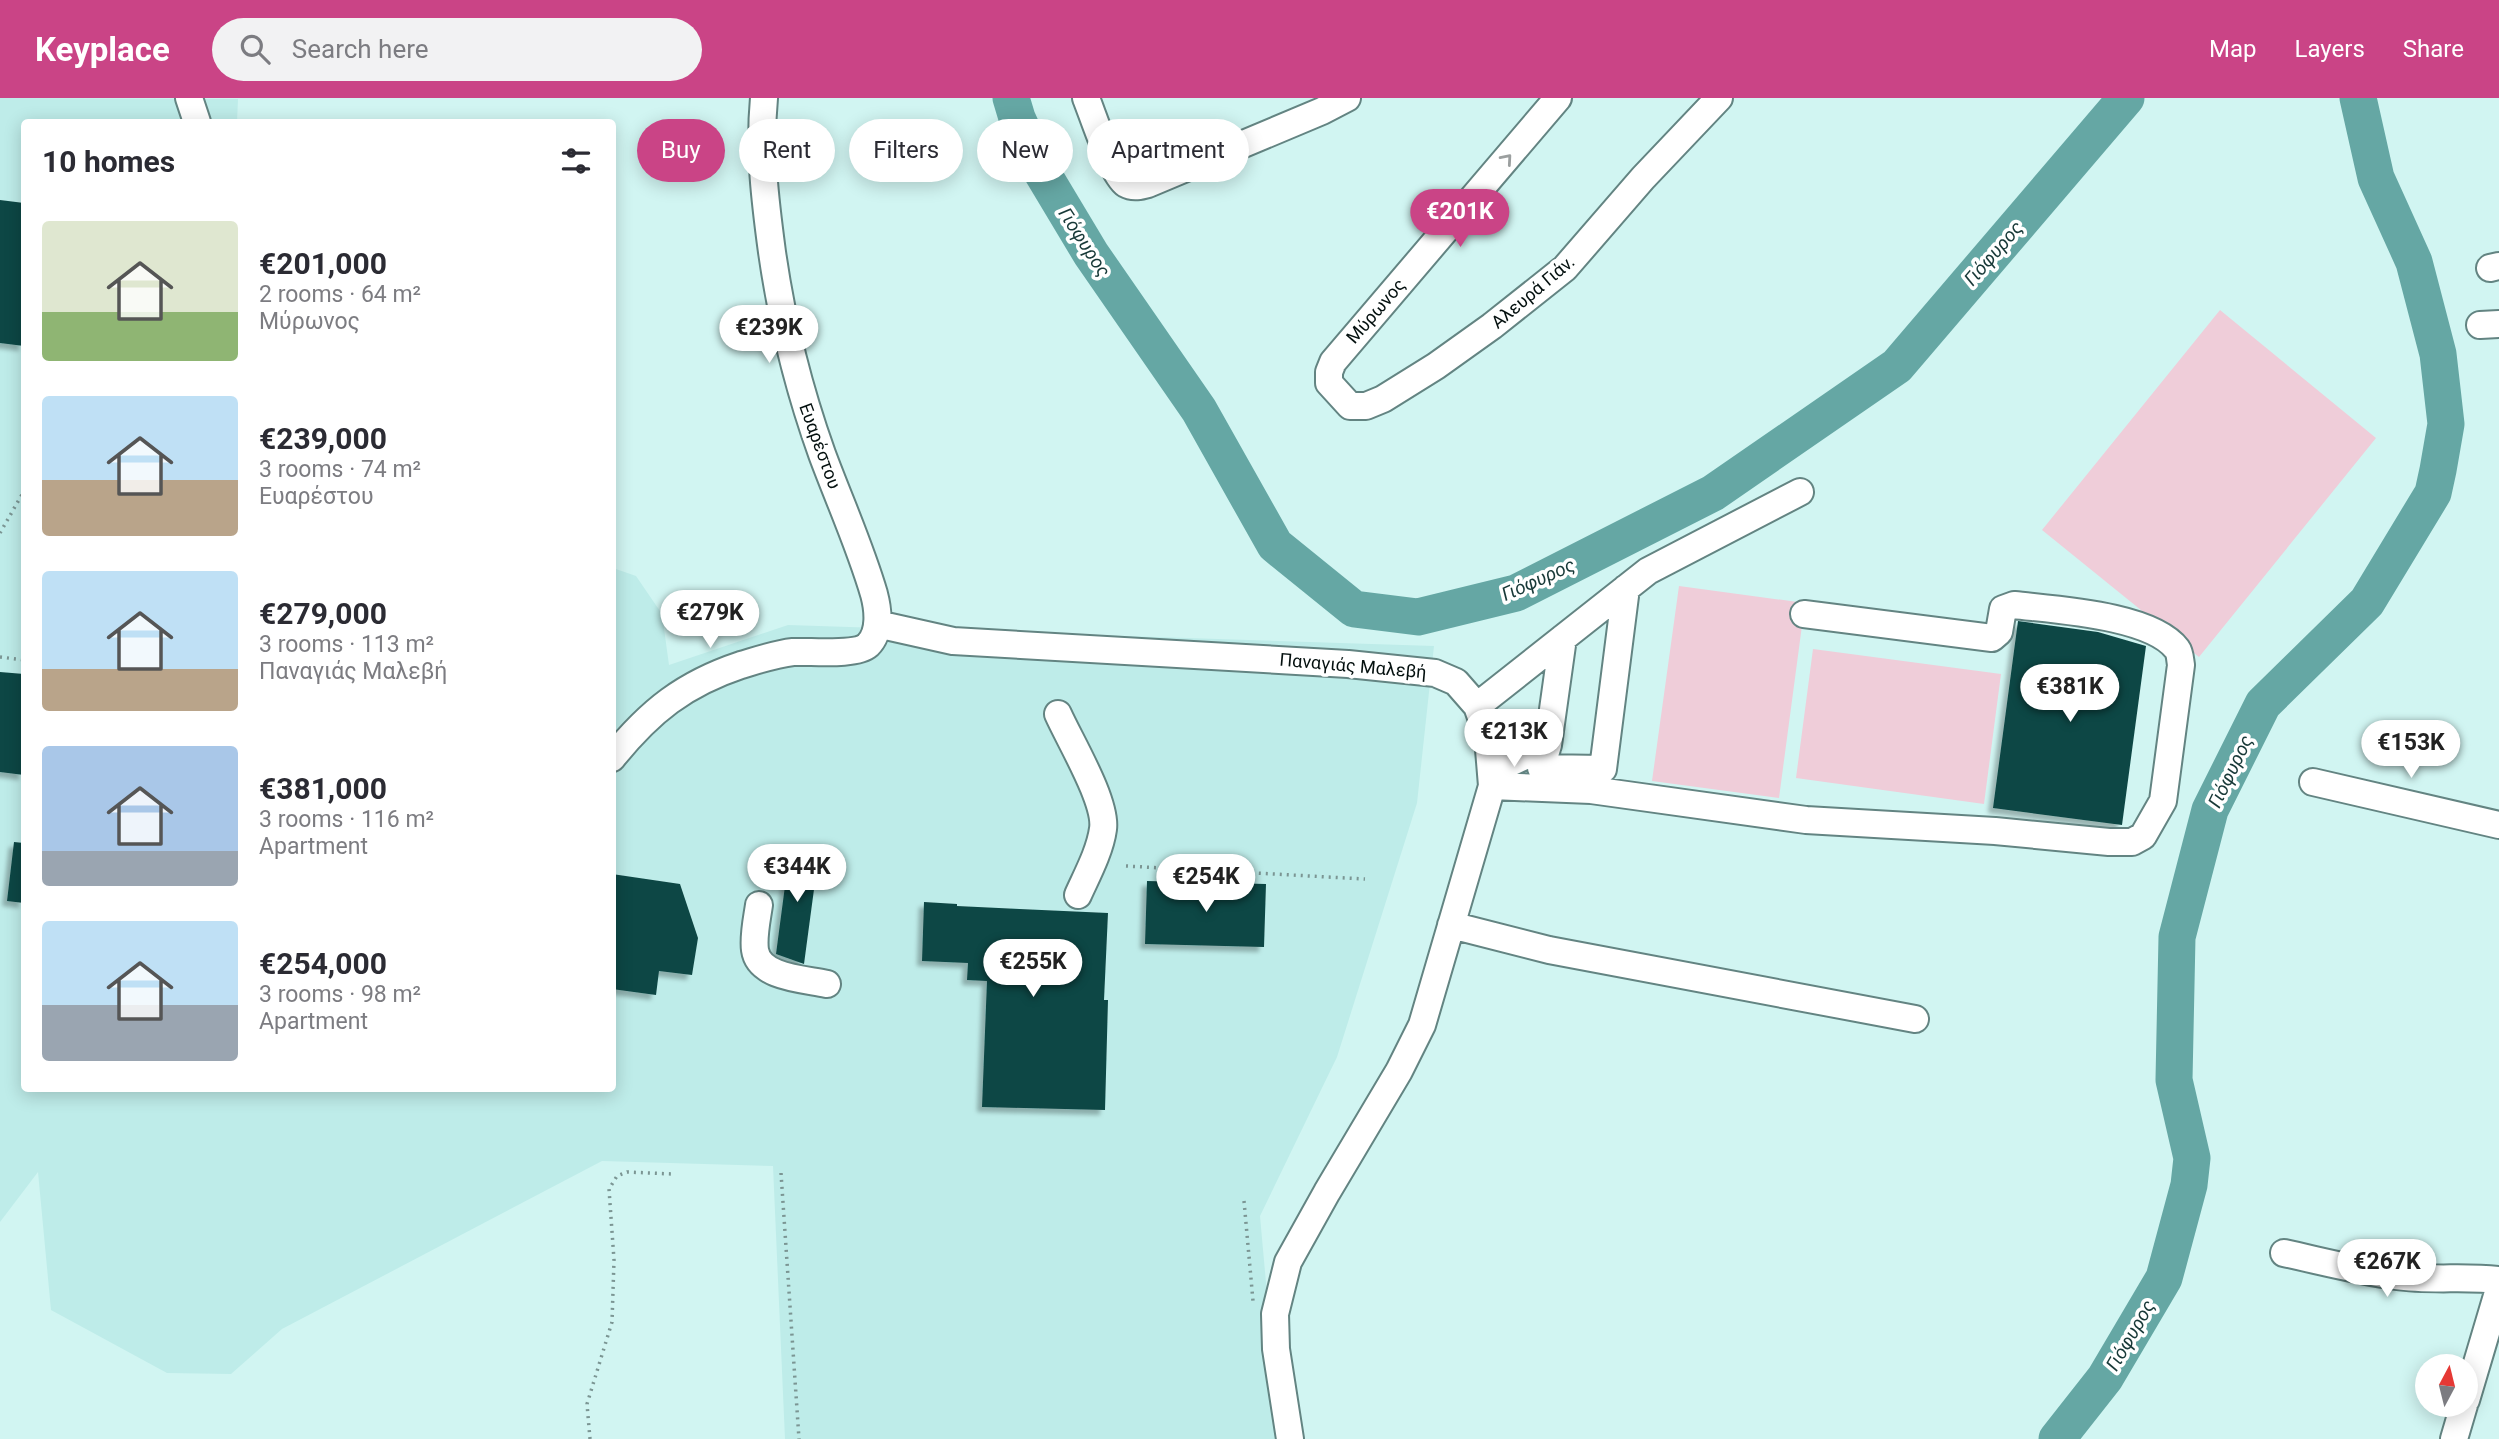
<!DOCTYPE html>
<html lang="en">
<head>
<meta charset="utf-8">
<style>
	:root { --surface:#fff; --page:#f2f2f3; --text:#2b2b33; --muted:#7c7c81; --accent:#ca4486 }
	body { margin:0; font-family:Roboto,sans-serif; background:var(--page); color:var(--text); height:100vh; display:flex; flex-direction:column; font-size:26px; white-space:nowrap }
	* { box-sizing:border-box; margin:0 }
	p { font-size:23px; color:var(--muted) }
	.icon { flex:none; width:38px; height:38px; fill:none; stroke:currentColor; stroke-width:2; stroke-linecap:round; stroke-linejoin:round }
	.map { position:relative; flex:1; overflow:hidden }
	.sheet { position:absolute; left:21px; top:21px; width:595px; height:973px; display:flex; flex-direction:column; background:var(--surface); border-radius:7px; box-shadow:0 4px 18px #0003 }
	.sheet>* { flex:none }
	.guide { position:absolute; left:637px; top:21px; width:665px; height:63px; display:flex; gap:14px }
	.needle { width:46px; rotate:7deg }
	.buttons { position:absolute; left:2415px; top:1256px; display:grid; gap:14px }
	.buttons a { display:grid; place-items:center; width:63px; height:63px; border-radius:50%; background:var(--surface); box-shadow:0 4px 18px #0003; font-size:35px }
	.price { position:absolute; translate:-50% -60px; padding:0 16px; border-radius:24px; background:#fff; color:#222; font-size:23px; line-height:46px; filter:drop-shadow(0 2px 4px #0008) }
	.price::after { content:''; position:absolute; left:50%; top:42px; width:21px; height:16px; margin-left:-10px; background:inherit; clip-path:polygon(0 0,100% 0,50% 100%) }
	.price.on { background:var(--accent); color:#fff }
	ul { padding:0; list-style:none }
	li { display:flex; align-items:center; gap:21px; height:175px; padding:0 21px }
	li span { display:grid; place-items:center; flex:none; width:196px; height:140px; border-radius:7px; color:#555 }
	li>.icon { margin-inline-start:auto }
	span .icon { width:84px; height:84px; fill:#fffc; stroke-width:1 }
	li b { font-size:30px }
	h2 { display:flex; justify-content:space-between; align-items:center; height:84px; padding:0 21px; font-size:30px }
	.pill { padding:0 24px; border-radius:32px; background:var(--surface); box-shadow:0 4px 18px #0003; font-size:24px; line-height:63px }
	.pill.on { background:var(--accent); color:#fff }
	header { display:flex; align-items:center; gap:42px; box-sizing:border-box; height:98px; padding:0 35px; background:var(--accent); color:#fff }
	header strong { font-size:33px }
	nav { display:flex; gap:38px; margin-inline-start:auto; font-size:24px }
	.search { width:490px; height:63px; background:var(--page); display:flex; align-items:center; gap:18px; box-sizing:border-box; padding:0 24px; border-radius:38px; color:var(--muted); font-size:26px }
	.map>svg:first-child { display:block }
	.built { fill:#beece9 }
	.green { fill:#efcdd9 }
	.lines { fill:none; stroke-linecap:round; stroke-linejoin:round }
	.river { stroke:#65a7a4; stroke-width:37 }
	.building { fill:#114745; filter:url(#shadow) }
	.minor-casing { stroke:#638482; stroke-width:30 }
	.path { stroke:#7b9593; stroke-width:3.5; stroke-dasharray:2 5; stroke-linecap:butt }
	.minor { stroke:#fff; stroke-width:26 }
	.oneway { stroke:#9b9f9f }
	.labels { text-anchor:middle; stroke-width:7; stroke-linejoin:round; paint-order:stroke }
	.street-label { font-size:18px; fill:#04100f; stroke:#fff }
	.water-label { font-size:19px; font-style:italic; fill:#183938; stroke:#fff }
</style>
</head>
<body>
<header>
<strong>Keyplace</strong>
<div class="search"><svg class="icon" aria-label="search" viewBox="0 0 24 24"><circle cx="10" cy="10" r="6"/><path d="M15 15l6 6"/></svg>Search here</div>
<nav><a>Map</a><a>Layers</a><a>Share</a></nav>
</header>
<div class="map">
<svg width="2499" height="1341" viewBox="0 0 2499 1341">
	<defs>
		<filter id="shadow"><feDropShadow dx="-5" dy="5" stdDeviation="2" flood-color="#0004"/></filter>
	</defs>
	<rect width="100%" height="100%" fill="#d1f5f2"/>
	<!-- built -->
	<path class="built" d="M0,0l238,1 -1,23h-213v966h588l1,-520 23,8 26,38 7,51 119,-40 646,21 -17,157 -80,254 -77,159 20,223h-495l-12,-273 -171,-5 -320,168 -51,45 -64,-1 -116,-63 -13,-138 -38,50z"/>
	<!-- green -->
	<path class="green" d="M2220,212l156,128 -177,219 -157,-127z
		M1679,488l126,17 -26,195 -127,-17z
		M1813,551l188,25 -17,130 -188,-26z"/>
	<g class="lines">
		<!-- river -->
		<path class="river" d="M1011,0l6,20 23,51 51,85 108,156 76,135 79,64 64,8 98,-24 197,-100 184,-127 229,-268
			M2057,1341l48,-61 59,-100 25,-93 3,-27 -18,-78 3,-143 33,-127 53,-106 104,-102 66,-109 5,-23 8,-46 -8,-70 -24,-92 -38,-84 -18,-80"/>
	</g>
	<!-- building -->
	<path class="building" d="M0,102l24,3v143l-24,-3z
		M2018,523l80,11 48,14 -24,179 -129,-17z
		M0,574l24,2v101l-24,-3z
		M14,744l10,1v60l-17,-2z
		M790,750l29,4 -15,112 -28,-10z
		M612,776l68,10 18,54 -6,37 -33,-4 -3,24 -44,-6z
		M1147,783l119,3 -2,63 -119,-3z
		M924,804l33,2v2l151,7 -4,87h4l-3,110 -123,-3 5,-126 -20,-1 1,-17 -46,-2z"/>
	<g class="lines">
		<defs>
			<path id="minor" d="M189,0l8,24
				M1086,0c7,17 26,77 40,86 7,4 15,2 22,0l174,-73 25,-13
				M1558,0l-225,264 -4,10v11l21,23h16l17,-7 53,-33 56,-40 73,-58 78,-90 76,-80
				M2490,170l9,-2
				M2480,227l19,-1
				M877,526l76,17 395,23 87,9 21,9 21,24 11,31 4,49 -70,239 -23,46 -72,121 -39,70 -13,52 1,35 14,90
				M1477,608l171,-135 152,-79
				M1058,616c12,27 49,88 45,115 -3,22 -16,46 -25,66
				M1548,647l-7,23 62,1 23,-181
				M612,660c38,-47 72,-74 129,-93 17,-5 34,-11 52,-13 17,-1 63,4 75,-7 13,-13 10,-36 6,-51 -14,-48 -35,-94 -52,-140 -24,-67 -40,-132 -50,-202 -7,-52 -13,-101 -8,-154
				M1491,674l57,-27 15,-107
				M2313,684l186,43
				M1492,688l99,4 215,30 189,11 114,11h23l11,-6 20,-35 18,-136c-1,-6 -1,-12 -4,-16 -26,-34 -121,-39 -163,-44l-11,4 -4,23 -7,6 -188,-24
				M759,807c-2,14 -6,31 -4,45 4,28 50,29 72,34
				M1451,827l98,25 366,69
				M2284,1155c37,8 75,18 112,23 34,5 69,0 103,4
				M2466,1302l33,-111
				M2454,1341l10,-34"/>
		</defs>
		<!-- minor casing -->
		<use href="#minor" class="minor-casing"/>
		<!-- path -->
		<path class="path" d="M0,435l24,-42
			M0,559l24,3
			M1126,768l239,13
			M781,1075l18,266
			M1244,1103l9,100
			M590,1341l-3,-35 25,-82 2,-62 -5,-71 8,-13 10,-4 45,2"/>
		<!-- minor -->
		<use href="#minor" class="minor"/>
	</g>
	<!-- one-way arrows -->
	<defs><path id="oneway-chevron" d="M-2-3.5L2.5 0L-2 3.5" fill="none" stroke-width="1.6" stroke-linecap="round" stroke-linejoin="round" transform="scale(1.75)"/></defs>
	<use class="oneway" href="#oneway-chevron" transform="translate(1507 61) rotate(-49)"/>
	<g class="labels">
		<!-- street labels -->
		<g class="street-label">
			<text transform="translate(1533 194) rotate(-40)" y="6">Αλευρά Γιάν.</text>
			<text transform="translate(1376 213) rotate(-49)" y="6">Μύρωνος</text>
			<text transform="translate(820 348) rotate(70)" y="6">Ευαρέστου</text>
			<text transform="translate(1353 568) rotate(5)" y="6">Παναγιάς Μαλεβή</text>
		</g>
		<!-- water labels -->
		<g class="water-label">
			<text transform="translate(1085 144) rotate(57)" y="7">Γιόφυρος</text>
			<text transform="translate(1993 155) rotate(-49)" y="7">Γιόφυρος</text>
			<text transform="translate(1538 481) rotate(-24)" y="7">Γιόφυρος</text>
			<text transform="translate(2230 673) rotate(-64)" y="7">Γιόφυρος</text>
			<text transform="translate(2130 1237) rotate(-60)" y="7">Γιόφυρος</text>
		</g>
	</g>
</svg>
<div class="buttons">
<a><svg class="needle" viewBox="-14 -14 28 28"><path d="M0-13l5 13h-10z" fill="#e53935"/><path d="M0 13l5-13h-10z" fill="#7c7c81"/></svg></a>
</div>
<b class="price on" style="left:1460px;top:151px">€201K</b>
<b class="price" style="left:769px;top:267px">€239K</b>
<b class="price" style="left:710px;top:552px">€279K</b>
<b class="price" style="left:2070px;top:626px">€381K</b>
<b class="price" style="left:1514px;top:671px">€213K</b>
<b class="price" style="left:2411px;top:682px">€153K</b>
<b class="price" style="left:797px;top:806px">€344K</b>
<b class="price" style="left:1206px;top:816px">€254K</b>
<b class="price" style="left:1033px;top:901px">€255K</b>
<b class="price" style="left:2387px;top:1201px">€267K</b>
<div class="guide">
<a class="pill on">Buy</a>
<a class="pill">Rent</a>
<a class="pill">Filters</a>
<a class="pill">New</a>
<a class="pill">Apartment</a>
</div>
<section class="sheet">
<h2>10 homes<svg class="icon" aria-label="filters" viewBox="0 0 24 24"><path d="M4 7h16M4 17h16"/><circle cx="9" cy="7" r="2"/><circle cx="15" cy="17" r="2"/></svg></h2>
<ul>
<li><span style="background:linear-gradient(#dfe7d0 65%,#8fb573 0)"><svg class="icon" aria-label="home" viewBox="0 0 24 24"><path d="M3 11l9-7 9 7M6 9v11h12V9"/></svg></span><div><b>€201,000</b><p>2 rooms · 64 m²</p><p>Μύρωνος</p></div></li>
<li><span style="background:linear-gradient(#bfe0f5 60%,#b9a48a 0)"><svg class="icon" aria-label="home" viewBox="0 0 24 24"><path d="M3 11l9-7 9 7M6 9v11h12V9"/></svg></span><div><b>€239,000</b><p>3 rooms · 74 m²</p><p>Ευαρέστου</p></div></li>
<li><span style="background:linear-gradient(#bfe0f5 70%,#b9a48a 0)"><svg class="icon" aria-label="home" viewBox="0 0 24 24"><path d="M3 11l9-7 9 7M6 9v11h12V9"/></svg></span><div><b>€279,000</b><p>3 rooms · 113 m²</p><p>Παναγιάς Μαλεβή</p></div></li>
<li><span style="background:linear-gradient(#a9c7e8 75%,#9aa5b1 0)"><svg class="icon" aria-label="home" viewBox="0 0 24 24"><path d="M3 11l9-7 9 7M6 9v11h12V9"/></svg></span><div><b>€381,000</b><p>3 rooms · 116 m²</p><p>Apartment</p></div></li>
<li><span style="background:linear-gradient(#bfe0f5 60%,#9aa5b1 0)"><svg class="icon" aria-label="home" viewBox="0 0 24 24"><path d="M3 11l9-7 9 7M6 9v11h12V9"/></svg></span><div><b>€254,000</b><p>3 rooms · 98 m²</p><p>Apartment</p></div></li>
</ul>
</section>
</div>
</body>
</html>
